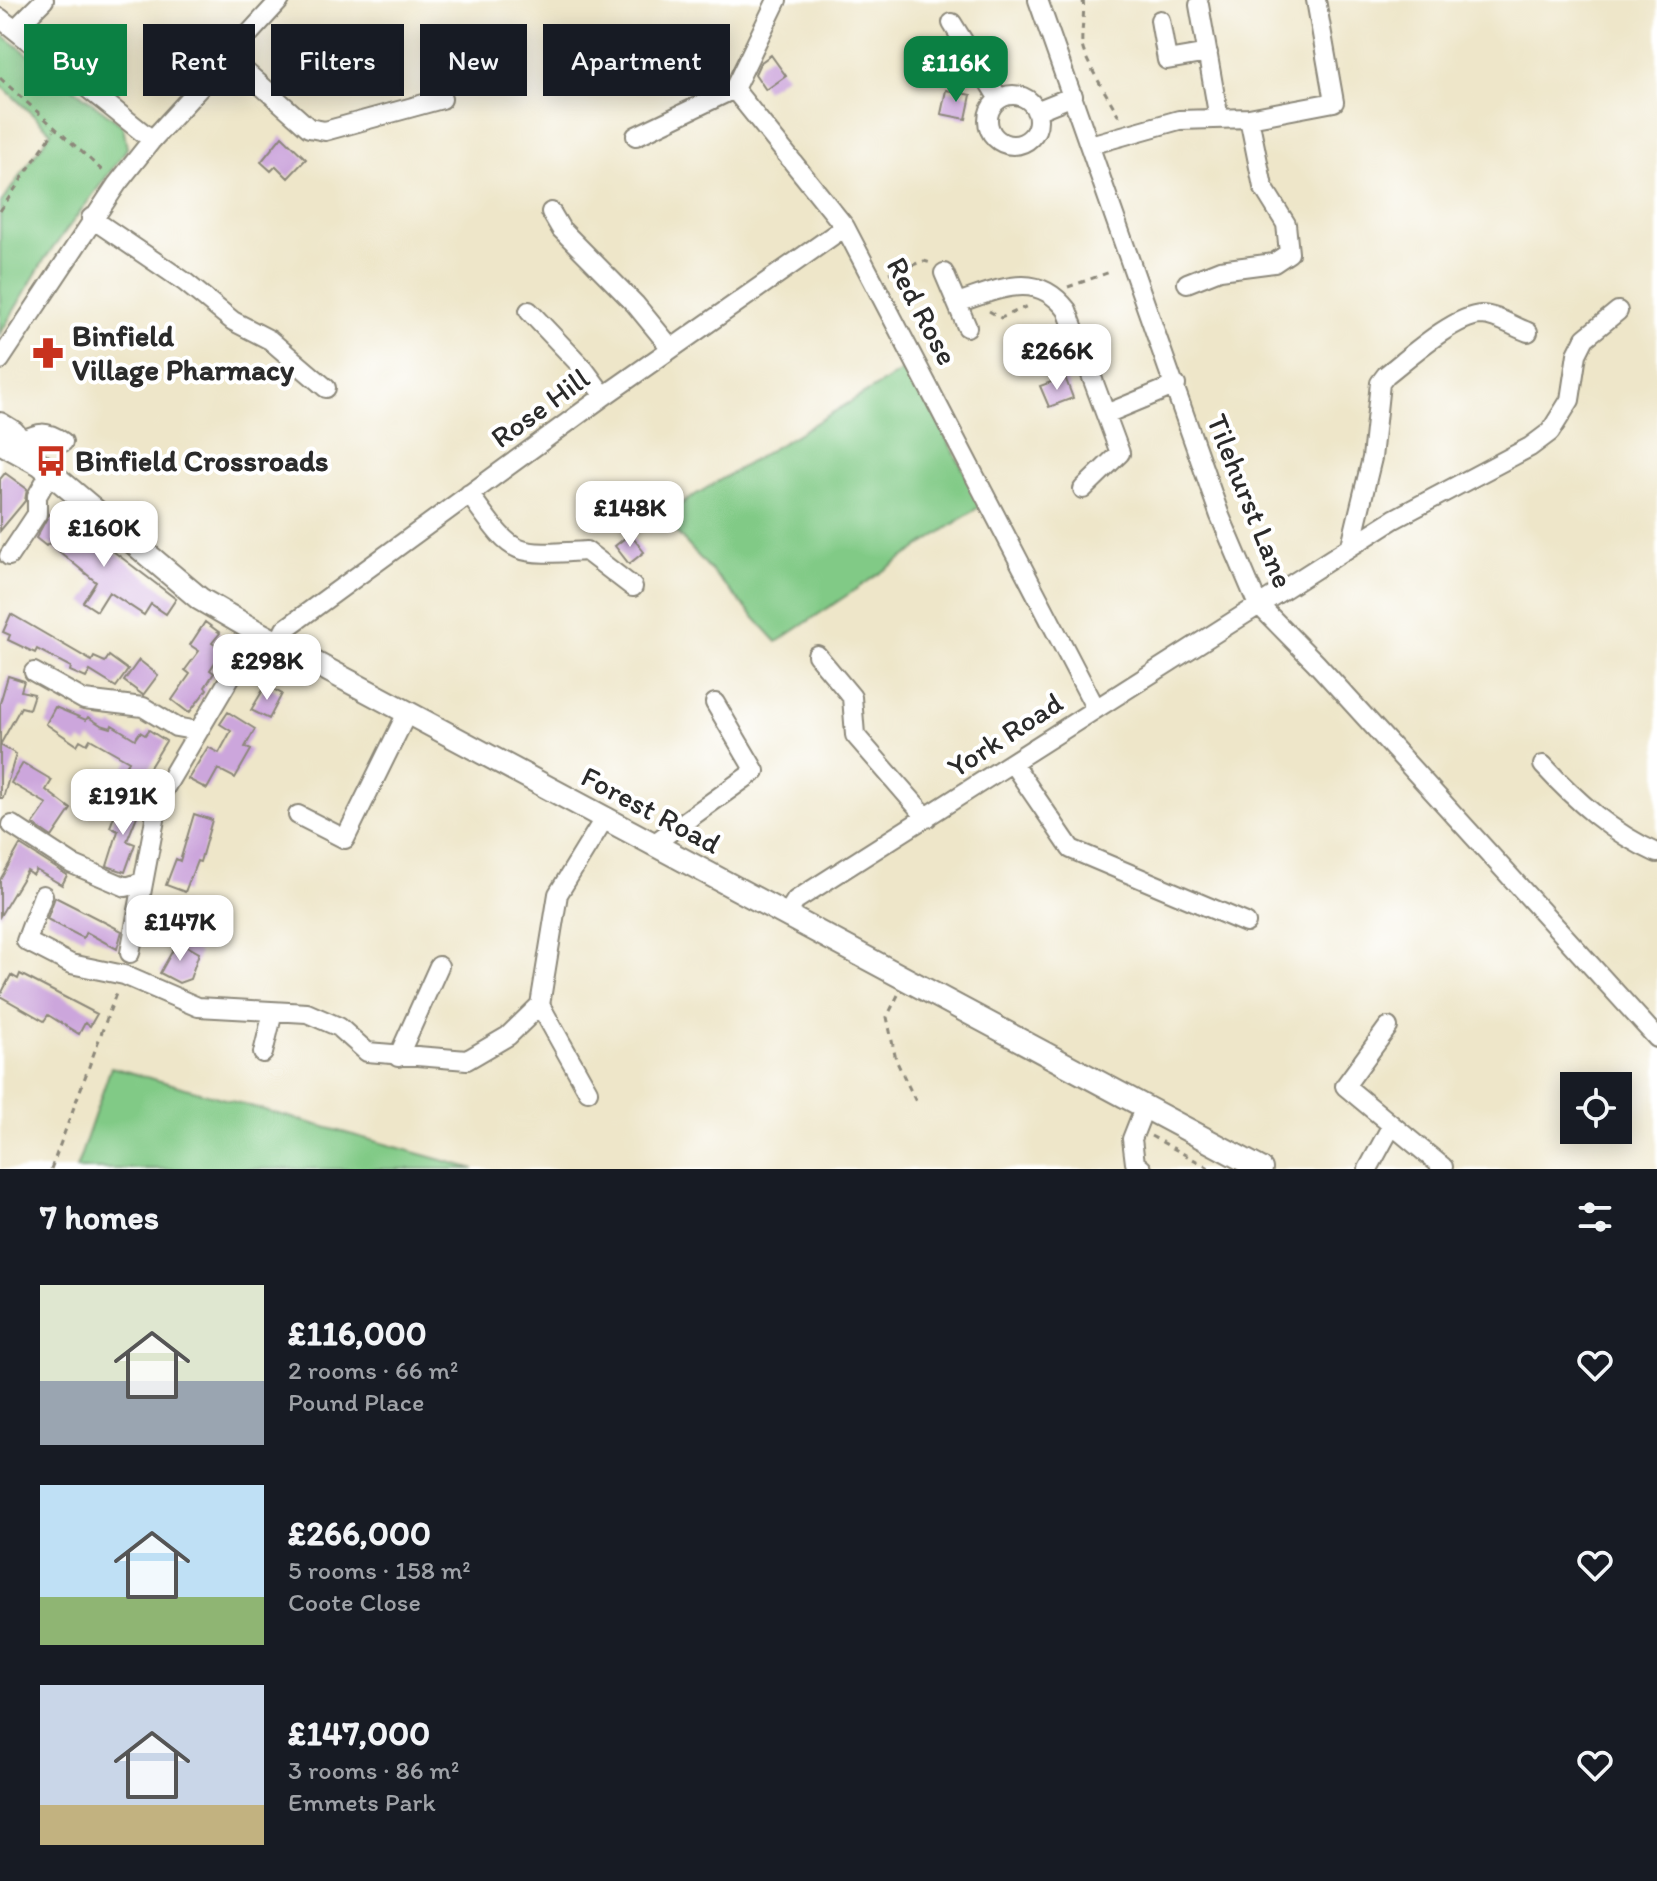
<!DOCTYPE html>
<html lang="en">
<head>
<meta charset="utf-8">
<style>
	:root { --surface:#171b24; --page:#20242c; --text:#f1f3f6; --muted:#9ea1a6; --accent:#0b8043 }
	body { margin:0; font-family:Itim,sans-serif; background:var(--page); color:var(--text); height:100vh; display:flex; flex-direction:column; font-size:30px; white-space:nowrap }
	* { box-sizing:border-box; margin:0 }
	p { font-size:26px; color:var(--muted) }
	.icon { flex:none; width:44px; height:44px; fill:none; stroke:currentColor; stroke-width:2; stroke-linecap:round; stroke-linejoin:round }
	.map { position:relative; height:1169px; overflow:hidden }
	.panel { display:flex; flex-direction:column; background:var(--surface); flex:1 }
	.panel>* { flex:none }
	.top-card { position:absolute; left:24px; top:24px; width:800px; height:72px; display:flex; gap:16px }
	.buttons { position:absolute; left:1560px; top:1072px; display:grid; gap:16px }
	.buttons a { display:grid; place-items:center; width:72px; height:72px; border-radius:0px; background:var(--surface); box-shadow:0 4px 20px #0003; font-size:40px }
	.price { position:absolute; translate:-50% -68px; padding:0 18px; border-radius:16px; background:#fff; color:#222; font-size:26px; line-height:52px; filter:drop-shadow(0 2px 4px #0008) }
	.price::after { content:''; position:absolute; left:50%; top:48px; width:24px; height:18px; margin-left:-12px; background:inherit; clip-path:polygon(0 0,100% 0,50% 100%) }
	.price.active { background:var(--accent); color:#fff }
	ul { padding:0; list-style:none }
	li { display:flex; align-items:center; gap:24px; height:200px; padding:0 40px }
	li span { display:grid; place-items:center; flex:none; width:224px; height:160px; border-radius:0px; color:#555 }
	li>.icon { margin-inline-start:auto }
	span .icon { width:96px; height:96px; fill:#fffc; stroke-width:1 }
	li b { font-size:34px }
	h2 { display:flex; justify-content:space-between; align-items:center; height:96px; padding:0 40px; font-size:34px }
	.tag { padding:0 28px; border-radius:0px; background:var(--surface); box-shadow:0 4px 20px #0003; font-size:28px; line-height:72px }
	.tag.active { background:var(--accent); color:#fff }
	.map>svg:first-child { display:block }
	.green { fill:#81ca86; stroke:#567a58; stroke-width:2 }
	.building { fill:#cca6dc }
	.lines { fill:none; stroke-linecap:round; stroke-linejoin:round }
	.minor-casing { stroke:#8c887a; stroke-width:22 }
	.major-casing { stroke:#8c887a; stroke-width:26 }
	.path { stroke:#8c887a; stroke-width:3; stroke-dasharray:6 6; stroke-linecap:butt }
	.minor { stroke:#fff; stroke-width:18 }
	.major { stroke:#fff; stroke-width:22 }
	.labels { text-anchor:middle; stroke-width:8; stroke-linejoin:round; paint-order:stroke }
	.street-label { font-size:30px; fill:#2b2b2b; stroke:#fff }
	.poi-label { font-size:30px; font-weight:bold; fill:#2b2b2b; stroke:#fff; text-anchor:start }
</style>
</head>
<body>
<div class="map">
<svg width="1657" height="1169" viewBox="0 0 1657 1169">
	<rect width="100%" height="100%" fill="#fff"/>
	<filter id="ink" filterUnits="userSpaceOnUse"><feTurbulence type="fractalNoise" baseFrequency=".0125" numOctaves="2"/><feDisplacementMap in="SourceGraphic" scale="16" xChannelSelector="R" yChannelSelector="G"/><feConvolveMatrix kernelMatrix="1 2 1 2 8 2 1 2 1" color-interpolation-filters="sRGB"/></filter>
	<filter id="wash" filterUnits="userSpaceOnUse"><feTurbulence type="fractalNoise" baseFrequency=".006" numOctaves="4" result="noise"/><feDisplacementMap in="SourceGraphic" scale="32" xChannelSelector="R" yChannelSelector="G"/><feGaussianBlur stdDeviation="1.8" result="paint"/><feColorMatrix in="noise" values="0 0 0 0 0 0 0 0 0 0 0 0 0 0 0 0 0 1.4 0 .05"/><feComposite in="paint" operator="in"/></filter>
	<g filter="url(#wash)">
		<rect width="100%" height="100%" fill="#eee6c9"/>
		<!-- green -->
		<path class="green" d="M0,33l123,93 4,22 -5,8 -78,104 -44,74v-130l51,-72 -51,-48z
			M909,367l73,138 -205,137 -112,-122 20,-19z
			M111,1067l363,102h-398z"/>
		<g id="blocks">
			<!-- building -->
			<path class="building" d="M771,55l15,21 -20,14 -11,-16 5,-11z
				M946,90l25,5 -5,24 -25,-5z
				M282,136l24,23 -18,19 -12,-12 -5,5 -10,-9z
				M1065,377l8,21 -24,9 -9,-21z
				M5,473l22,16 -2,12 -25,30v-52z
				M49,514l56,31 71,54 -10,15 -15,-10 -7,11 -35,-23 -12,19 -14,-9 13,-20 -47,-39 -3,3 -10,-8z
				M630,534l14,18 -15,12 -14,-18z
				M11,614l81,47 2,-4 11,5 4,-6 19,14 -12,17 -26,-16 -4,7 -16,-7 1,-4 -34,-18 -2,4 -27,-13 2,-5 -7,-3z
				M205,622l15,11 -8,10 11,7 -13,20 4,3 -9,14 2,2 -18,24 -17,-13 18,-26 -5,-4 14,-19 -9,-6z
				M139,660l19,15 -15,20 -19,-14z
				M8,676l16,5 -3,10 13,3 -5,15 -8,-2 -21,38 16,9 -13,44h-3v-95z
				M266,685l16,9 -13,25 -18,-9z
				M55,707l31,13 2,-3 13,8 10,3 1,-3 23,14 5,-7 5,3 4,-5 17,11 -30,49 -18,-11 11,-18 -39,-22 -3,5 -7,-4 -3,5 -31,-21z
				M228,712l27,17 -10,18 6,3 -16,28 -17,-9 -11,20 -19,-10 20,-32 11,6 12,-22 -11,-7z
				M23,763l29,17 -6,10 25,19 -19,28 -19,-13 14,-20 -36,-21z
				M119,803l20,8 -12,30 8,3 -10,28 -18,-6 11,-35 -8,-4z
				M194,814l18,6 -12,42 -3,-1 -12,31 -19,-7 10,-26 4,2z
				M20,845l47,30 -5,10 -26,-15 -3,5 -6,-4 -27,45v-36z
				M55,897l67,34 -5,18 -31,-17 -3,6 -36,-19z
				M182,902l18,9 -15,31 -18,-8z
				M178,941l21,12 -9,26 -11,4 -19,-10z
				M20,974l77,40 -7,12 -5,-3 -6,11 -31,-19 -4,6 -44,-25 11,-21 7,4z"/>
		</g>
	</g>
	<g filter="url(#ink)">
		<use href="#blocks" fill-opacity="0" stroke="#8c887a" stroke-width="2"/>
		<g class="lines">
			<defs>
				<path id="minor" d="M777,0l-43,89 111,138 251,482
					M1038,0l182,516 37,87 59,60 341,375
					M1199,5l20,114
					M0,18l152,122
					M1160,20l7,40 41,-7
					M952,23l47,76
					M16,28l28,-28
					M228,56l81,72 16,3 117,-32
					M988 120a25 25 0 1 1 50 0a25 25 0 1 1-50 0Z
					M1036,111l37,-15
					M1249,118l85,-16 -18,-102
					M636,136l98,-47
					M1090,145l89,-25 70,-2 14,69 23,37 3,29 -15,10 -54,7 -33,13
					M551,212l10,17 74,75 36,44
					M91,218l94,64 48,39 37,19 56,48
					M944,273l23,54
					M957,303c41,-13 79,-34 110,7l53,143 -37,36
					M529,311l55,58 20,27
					M0,360l117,-176 35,-44 128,-140
					M1106,414l70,-29
					M20,441c19,-9 26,-11 43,1
					M469,494c45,61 40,62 117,57l47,36
					M1351,545l21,-87 8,-75 6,-8c22,-17 68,-59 95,-60 16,0 32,12 47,17
					M9,556l28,-42v-18l13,-23
					M278,643l7,-14 319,-233 241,-169
					M817,655l35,42 3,38 72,83
					M34,672l50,28 59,7 33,20 22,4
					M1013,764l58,85 175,74
					M1543,765c33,36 69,68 114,88
					M298,815l47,24 62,-126
					M12,825l60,39 54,23 16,-5
					M652,845l103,-74 -40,-68
					M43,895l-17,46 45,23 53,11 74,32 109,6 32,14 28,25 100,8 41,-24 32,-31 18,-111 46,-75
					M786,916l10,-16 598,-381 136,-72 20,-15 20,-32 7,-46 8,-16 33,-27
					M130,953l29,-155 98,-166
					M540,1005l48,86
					M263,1053l10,-41
					M398,1057l41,-91
					M1392,1125l51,42
					M1142,1169l-7,-6 -3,-24 13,-33
					M1368,1169l24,-44 -47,-39 43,-59"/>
				<path id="major" d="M0,424l13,8 16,19
					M0,442l40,22 160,135 57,33 1004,537"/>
			</defs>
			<!-- minor casing -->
			<use href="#minor" class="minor-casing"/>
			<!-- major casing -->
			<use href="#major" class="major-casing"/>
			<!-- path -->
			<path class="path" d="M1083,0c2,15 -2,30 -1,45 2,16 30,57 39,75
				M0,78l105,95
				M0,211l54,-80
				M889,273l35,-12 7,2
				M1068,287l45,-16
				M989,311l12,7 29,-13
				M898,995l-11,22 9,43 22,46
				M1151,1136l60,33
				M51,1169l66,-178"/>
			<!-- minor -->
			<use href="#minor" class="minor"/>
			<!-- major -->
			<use href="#major" class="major"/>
		</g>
	</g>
	<!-- icons -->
	<defs>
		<symbol id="pharmacy-bare" viewBox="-9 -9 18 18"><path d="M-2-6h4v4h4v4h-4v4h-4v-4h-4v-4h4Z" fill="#c8321e" stroke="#fff" stroke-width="2.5" paint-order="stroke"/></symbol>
		<symbol id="bus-bare" viewBox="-9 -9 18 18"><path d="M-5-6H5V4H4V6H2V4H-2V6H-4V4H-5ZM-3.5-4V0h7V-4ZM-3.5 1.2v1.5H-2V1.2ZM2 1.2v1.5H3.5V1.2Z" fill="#c8321e" stroke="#fff" stroke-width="2.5" paint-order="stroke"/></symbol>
	</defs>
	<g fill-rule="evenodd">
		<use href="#pharmacy-bare" x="26" y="331" width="44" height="44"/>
		<use href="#bus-bare" x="29" y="439" width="44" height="44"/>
	</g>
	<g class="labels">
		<!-- street labels -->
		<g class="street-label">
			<text transform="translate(922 311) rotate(62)" y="10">Red Rose</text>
			<text transform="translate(540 408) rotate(-36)" y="10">Rose Hill</text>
			<text transform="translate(1250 501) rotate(68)" y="10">Tilehurst Lane</text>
			<text transform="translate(1005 735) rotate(-33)" y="10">York Road</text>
			<text transform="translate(651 810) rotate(28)" y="10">Forest Road</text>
		</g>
		<!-- poi labels -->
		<g class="poi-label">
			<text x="72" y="346">Binfield<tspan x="72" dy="34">Village Pharmacy</tspan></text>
			<text x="75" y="471">Binfield Crossroads</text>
		</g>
	</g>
</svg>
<div class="buttons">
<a><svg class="icon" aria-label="locate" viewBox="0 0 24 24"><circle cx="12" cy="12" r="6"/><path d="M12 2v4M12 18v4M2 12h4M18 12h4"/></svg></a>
</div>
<b class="price active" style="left:956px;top:104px">£116K</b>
<b class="price" style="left:1057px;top:392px">£266K</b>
<b class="price" style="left:630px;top:549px">£148K</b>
<b class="price" style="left:104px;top:569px">£160K</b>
<b class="price" style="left:267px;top:702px">£298K</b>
<b class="price" style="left:123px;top:837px">£191K</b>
<b class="price" style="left:180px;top:963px">£147K</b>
<div class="top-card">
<a class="tag active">Buy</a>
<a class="tag">Rent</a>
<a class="tag">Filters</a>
<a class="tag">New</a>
<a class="tag">Apartment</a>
</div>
</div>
<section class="panel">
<h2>7 homes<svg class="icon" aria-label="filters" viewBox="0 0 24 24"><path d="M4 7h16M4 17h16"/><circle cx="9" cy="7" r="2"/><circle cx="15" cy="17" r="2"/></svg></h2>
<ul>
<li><span style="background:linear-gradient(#dfe7d0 60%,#9aa5b1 0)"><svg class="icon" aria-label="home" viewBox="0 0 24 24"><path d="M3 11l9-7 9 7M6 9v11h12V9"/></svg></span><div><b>£116,000</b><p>2 rooms · 66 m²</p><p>Pound Place</p></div><svg class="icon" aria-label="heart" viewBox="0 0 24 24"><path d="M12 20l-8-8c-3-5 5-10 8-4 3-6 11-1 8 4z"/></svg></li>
<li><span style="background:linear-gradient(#bfe0f5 70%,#8fb573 0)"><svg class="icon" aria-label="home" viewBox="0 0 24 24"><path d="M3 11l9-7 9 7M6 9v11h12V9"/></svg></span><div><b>£266,000</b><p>5 rooms · 158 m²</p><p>Coote Close</p></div><svg class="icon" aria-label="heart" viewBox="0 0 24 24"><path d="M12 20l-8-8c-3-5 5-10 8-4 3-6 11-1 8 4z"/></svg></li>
<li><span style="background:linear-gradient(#c9d6e8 75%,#c2b280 0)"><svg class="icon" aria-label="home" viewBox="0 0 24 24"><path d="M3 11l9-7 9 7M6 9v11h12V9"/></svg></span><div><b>£147,000</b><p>3 rooms · 86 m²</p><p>Emmets Park</p></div><svg class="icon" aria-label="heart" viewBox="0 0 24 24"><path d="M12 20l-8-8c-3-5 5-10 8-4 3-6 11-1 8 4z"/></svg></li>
</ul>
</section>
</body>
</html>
